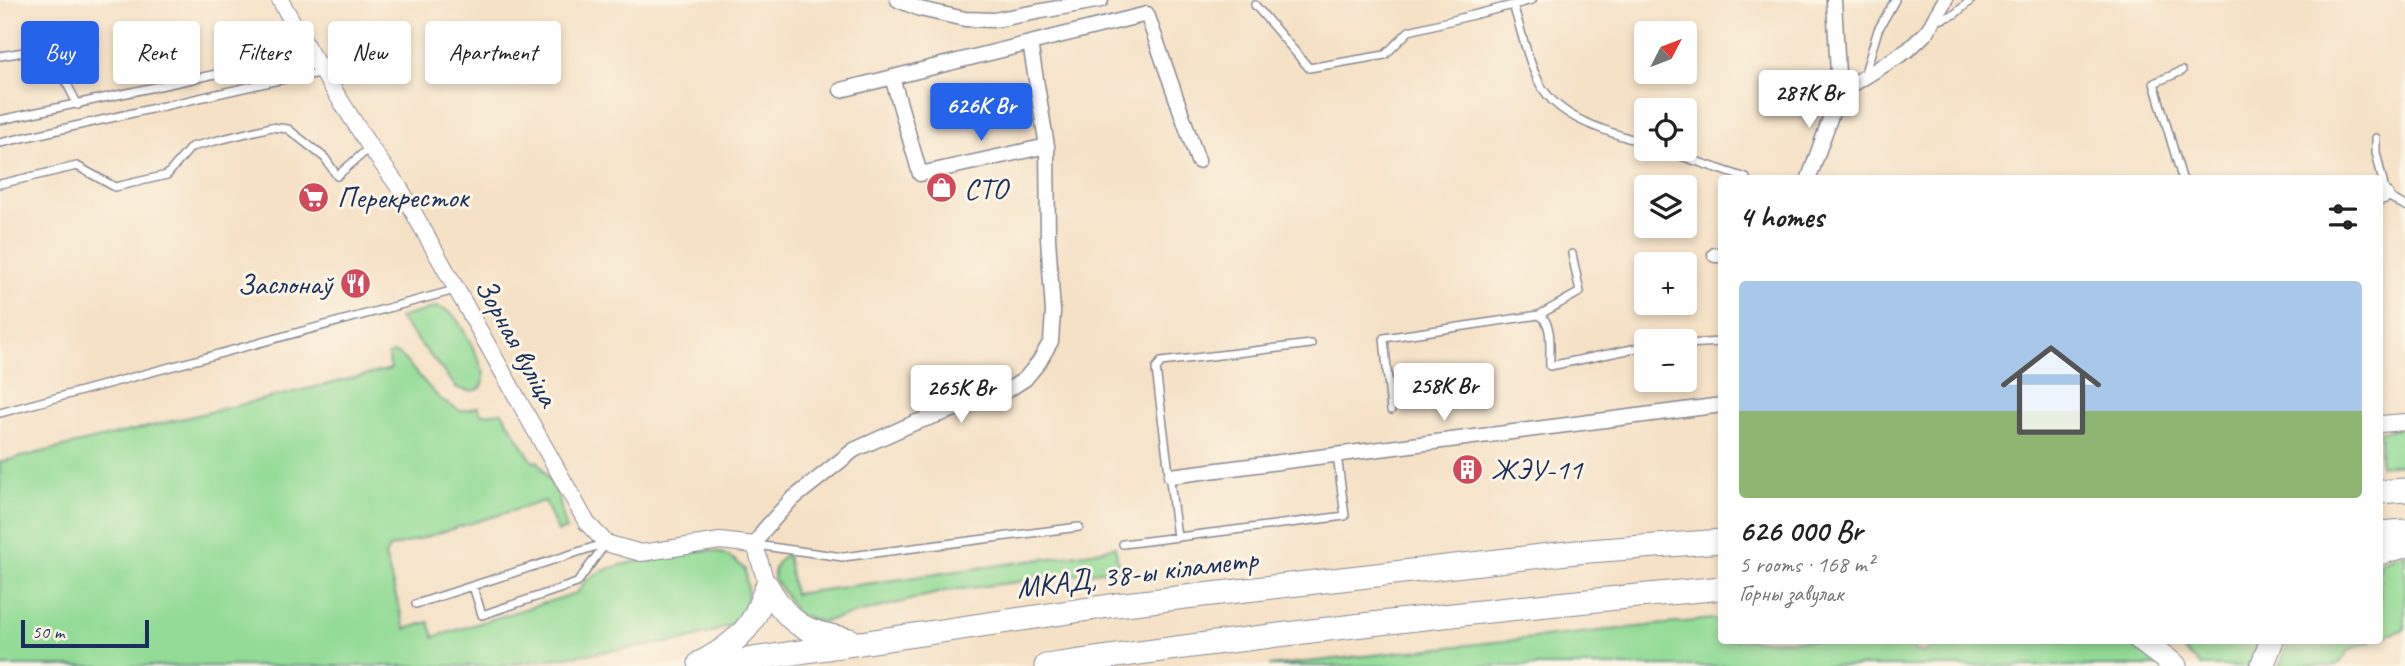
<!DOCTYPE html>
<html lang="en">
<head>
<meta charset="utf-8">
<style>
	:root { --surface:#fff; --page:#f2f2f2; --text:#222; --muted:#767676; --line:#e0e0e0; --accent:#2563eb }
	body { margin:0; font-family:Caveat,sans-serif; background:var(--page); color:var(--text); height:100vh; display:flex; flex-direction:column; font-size:26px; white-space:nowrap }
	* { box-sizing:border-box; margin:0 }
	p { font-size:23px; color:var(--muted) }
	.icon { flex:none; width:38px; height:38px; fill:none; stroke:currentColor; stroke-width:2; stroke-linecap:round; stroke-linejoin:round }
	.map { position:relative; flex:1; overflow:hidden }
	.panel { position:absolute; left:1718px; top:175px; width:665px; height:469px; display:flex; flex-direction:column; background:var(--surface); border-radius:7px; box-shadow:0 4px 10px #0003 }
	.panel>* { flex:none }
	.guide { position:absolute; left:21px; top:21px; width:665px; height:63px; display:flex; gap:14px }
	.needle { width:46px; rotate:48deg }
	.controls { position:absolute; left:1634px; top:21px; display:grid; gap:14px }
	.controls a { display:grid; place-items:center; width:63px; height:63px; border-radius:7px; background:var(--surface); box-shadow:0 4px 10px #0003; font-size:35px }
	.scale { position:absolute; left:21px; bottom:18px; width:128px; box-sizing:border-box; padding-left:7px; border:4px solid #1b2f5e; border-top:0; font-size:19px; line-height:24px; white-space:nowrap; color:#1b2f5e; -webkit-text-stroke:5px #fcf5e5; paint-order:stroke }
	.price { position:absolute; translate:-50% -60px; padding:0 16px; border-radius:7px; background:#fff; color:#222; font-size:23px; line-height:46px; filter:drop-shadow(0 2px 4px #0008) }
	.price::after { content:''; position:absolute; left:50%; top:42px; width:21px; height:16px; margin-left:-10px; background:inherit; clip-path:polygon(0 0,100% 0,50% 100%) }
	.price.active { background:var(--accent); color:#fff }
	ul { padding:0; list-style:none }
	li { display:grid; align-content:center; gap:14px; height:371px; padding:0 21px }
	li+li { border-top:2px solid var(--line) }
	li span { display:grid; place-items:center; height:217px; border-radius:7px; color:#555 }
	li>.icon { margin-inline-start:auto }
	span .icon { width:126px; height:126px; fill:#fffc; stroke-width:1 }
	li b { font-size:30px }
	h2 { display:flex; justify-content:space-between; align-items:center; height:84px; padding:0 21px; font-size:30px }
	.chip { padding:0 24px; border-radius:7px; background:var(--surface); box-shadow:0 4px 10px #0003; font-size:24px; line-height:63px }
	.chip.active { background:var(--accent); color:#fff }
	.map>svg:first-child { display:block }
	.green { fill:#93db96; stroke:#57857a; stroke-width:2 }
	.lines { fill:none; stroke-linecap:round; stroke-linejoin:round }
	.service-casing { stroke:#888892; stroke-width:10 }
	.minor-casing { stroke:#888892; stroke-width:17 }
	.tertiary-casing { stroke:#888892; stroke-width:18 }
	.trunk-casing { stroke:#888892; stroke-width:25 }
	.service { stroke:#fff; stroke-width:7 }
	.minor { stroke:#fff; stroke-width:14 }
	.tertiary { stroke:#fff; stroke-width:16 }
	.trunk { stroke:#fff; stroke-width:23 }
	.labels { text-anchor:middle; stroke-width:6; stroke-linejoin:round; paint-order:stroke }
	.poi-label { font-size:30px; fill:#1b2f5e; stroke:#fcf5e5; text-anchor:start }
	.street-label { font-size:30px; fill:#1b2f5e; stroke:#fcf5e5 }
</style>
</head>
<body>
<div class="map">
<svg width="2405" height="666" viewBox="0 0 2405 666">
	<rect width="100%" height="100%" fill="#fcf5e5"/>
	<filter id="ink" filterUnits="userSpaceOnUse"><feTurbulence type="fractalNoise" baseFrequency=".0143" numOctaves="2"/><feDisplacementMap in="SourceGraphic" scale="14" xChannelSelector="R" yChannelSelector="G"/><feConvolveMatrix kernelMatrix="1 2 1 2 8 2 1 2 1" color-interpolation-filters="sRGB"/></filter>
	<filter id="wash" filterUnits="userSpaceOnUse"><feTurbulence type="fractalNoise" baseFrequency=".00686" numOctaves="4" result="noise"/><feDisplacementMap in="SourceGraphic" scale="28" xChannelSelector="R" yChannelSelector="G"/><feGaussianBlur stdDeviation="1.57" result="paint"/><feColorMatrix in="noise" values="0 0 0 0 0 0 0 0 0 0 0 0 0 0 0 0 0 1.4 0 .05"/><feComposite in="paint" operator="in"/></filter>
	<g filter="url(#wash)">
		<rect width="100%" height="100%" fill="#f5e1c6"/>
		<!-- green -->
		<path class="green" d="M436,307c7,2 14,4 19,10 7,9 29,49 29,60 1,18 -18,15 -28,10l-57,-69z
			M394,353l6,2 40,44 21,12 17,-4 3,7 21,-2 31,50 5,-1 20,34 8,34 -8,3 -13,-31 -156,47 -4,8 20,73 24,-7 5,15 143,-44c14,-26 44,-27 71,-34l4,3 4,-3c36,-6 62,-20 89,11l3,26 -4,15 -10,12 -21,9 -32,9 -181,25h-500v-204l391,-93 -3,-14z
			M2405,429v35l-25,2v-35z
			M1115,546l4,23 -173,22 -124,31 -24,-8 -24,-35v-10l7,-11 6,-4 7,40 305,-43z
			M2405,553v76l-25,9v-76z
			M1722,618v22l189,1 3,9 8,3 9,-5 -1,-7h194l40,25h-895z
			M2173,641h88l-8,25h-51z
			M2289,641v-1l84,1 -23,8 -13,17h-57z"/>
	</g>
	<g filter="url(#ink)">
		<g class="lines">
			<defs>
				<path id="service" d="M1255,5l54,63 76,-13 24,-24 104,-26c8,24 13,50 24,73 18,42 71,53 110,66
					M1513,5l19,-5
					M1934,22l21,-8 16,-14
					M0,56l48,-8 30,57
					M1864,76l14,-46 17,-30
					M0,120l310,-66
					M2376,138v14l10,43 19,11
					M0,143l279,-63 42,-7
					M1660,149l86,29
					M2182,178l-28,-95 28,-12
					M0,184l77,-18 38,21 52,-12 24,-28 80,-20 17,2 37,29 12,18 32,-28
					M1539,315l41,-23 -8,-38
					M1685,344l37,-2
					M1391,410l-7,-72 155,-23c15,7 10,36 11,51l97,-20
					M0,413l455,-123
					M1177,537l-21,-168 5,-7 150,-18
					M1123,544l222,-28 -8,-61
					M756,545l87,12 236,-30
					M473,586l9,29 95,-32 29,-40
					M416,604l190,-61"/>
				<path id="minor" d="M898,0l22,9 45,10 29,1 107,-20
					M892,77l28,97 127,-28 -17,-103
					M841,90l306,-76 51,147
					M1839,93l69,-43 19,-18 18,-32
					M1809,178l30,-85 -5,-93
					M2380,197l6,-2
					M1715,255h7
					M1171,476l551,-71
					M755,545l9,-15 26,-29 64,-51 60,-27 91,-31 20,-13 14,-17 12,-21 2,-29 -5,-74 -1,-92"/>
				<path id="tertiary" d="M280,0l31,54 59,93 31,43 186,333 19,20 35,10 79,-12 35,4 12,41
					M2380,424l25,-2"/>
				<path id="trunk" d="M2380,492l25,-2
					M2380,533l25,-2
					M2380,553l25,-7
					M767,586c23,40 38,46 83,54
					M2141,640l34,26
					M700,663c20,-10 44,-27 54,-46 5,-10 9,-21 13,-31
					M706,666l410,-61 460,-53 146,-11
					M1046,666c225,-33 450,-57 676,-78
					M2262,666l10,-26"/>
			</defs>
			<!-- service casing -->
			<use href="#service" class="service-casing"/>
			<!-- minor casing -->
			<use href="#minor" class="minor-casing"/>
			<!-- tertiary casing -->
			<use href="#tertiary" class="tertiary-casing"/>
			<!-- trunk casing -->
			<use href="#trunk" class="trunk-casing"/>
			<!-- service -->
			<use href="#service" class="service"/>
			<!-- minor -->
			<use href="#minor" class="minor"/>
			<!-- tertiary -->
			<use href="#tertiary" class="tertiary"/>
			<!-- trunk -->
			<use href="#trunk" class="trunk"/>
		</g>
	</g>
	<!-- icons -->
	<defs>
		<symbol id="shop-disc" viewBox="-11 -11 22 22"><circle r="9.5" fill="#d1495b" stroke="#fcf5e5"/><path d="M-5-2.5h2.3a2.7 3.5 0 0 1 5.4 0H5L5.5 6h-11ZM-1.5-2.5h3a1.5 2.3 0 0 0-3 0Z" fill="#fff"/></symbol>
		<symbol id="supermarket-disc" viewBox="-11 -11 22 22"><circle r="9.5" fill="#d1495b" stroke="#fcf5e5"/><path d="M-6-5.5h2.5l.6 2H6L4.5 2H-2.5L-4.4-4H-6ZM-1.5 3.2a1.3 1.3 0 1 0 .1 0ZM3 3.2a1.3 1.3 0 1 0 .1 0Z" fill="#fff"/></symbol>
		<symbol id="restaurant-disc" viewBox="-11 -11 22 22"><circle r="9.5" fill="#d1495b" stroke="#fcf5e5"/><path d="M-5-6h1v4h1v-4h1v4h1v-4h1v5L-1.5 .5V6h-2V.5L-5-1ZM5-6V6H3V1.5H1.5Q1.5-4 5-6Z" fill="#fff"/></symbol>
		<symbol id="building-disc" viewBox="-11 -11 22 22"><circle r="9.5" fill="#d1495b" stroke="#fcf5e5"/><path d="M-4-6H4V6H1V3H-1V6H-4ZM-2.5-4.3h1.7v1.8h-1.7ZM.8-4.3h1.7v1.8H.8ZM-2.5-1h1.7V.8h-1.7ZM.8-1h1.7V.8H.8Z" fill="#fff"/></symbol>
	</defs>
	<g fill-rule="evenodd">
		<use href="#shop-disc" x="924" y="170" width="35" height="35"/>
		<use href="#supermarket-disc" x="296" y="180" width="35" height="35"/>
		<use href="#restaurant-disc" x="338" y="266" width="35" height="35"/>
		<use href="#building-disc" x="1450" y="452" width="35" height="35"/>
	</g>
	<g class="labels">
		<!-- poi labels -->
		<g class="poi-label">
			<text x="964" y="198">СТО</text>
			<text x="337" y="207">Перекресток</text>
			<text x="332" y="294" text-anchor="end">Заслонаў</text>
			<text x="1491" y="479">ЖЭУ-11</text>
		</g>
		<!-- street labels -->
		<g class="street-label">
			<text transform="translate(517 342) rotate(61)" y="10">Зорная вуліца</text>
			<text transform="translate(1137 573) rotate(-7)" y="10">МКАД, 38-ы кіламетр</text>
		</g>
	</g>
</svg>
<div class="controls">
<a><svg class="needle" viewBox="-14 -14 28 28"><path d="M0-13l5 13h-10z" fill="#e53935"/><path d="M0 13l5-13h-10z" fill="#767676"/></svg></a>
<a><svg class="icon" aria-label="locate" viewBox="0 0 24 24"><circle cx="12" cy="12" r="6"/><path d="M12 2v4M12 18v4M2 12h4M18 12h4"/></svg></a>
<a><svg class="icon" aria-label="layers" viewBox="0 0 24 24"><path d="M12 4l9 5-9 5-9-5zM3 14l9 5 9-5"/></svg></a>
<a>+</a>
<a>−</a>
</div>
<div class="scale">50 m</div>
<b class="price" style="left:1809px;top:130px">287K Br</b>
<b class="price active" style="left:981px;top:143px">626K Br</b>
<b class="price" style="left:1444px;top:423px">258K Br</b>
<b class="price" style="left:961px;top:425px">265K Br</b>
<div class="guide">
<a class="chip active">Buy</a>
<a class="chip">Rent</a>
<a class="chip">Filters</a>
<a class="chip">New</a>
<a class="chip">Apartment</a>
</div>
<section class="panel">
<h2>4 homes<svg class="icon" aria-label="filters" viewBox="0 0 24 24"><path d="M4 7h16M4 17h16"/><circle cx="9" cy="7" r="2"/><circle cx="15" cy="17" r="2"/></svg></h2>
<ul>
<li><span style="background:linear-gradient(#a9c7e8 60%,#8fb573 0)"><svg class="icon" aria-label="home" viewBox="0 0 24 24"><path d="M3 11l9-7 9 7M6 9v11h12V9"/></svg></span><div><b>626 000 Br</b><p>5 rooms · 168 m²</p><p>Горны завулак</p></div></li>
</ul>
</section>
</div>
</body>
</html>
